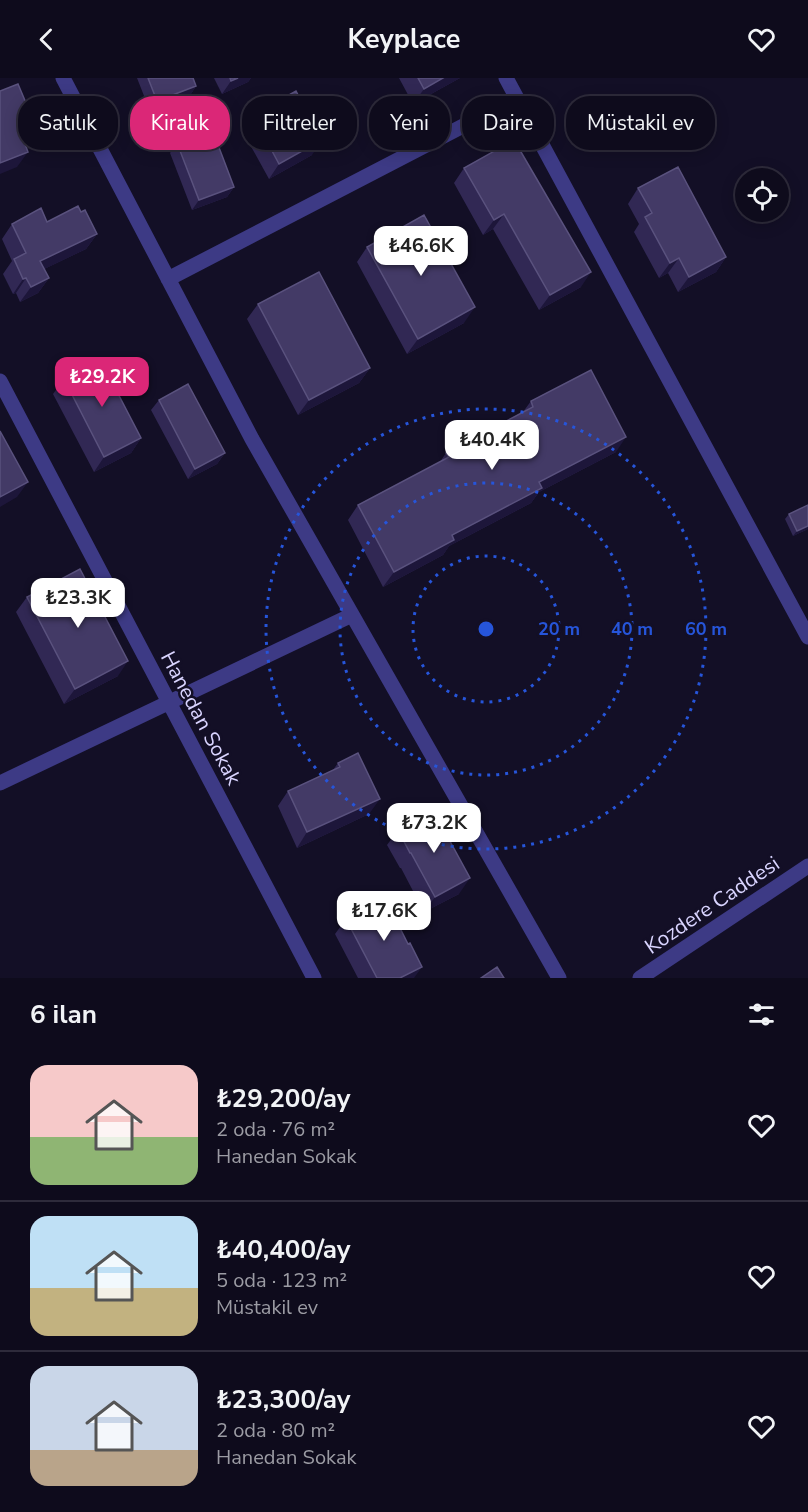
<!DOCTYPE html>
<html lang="tr">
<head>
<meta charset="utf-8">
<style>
	:root { --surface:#0e0b1c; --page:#1c1929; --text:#f1f3f6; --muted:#9b9ba3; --line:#2e2b3b; --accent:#db2777 }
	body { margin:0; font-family:"Nunito Sans",sans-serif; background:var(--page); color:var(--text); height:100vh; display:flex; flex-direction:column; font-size:22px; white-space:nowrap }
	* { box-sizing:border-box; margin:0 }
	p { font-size:20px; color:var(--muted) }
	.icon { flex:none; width:33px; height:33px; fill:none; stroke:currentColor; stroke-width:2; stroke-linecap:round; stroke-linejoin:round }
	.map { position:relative; height:900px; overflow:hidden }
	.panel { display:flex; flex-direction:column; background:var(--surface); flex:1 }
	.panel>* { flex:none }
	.hud { position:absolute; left:18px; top:18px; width:772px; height:54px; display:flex; gap:12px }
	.controls { position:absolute; left:735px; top:90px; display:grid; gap:12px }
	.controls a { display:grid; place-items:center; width:54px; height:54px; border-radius:50%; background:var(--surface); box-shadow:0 3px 15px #0003,0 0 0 2px var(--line); font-size:30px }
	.price { position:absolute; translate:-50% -51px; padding:0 14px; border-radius:12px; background:#fff; color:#222; font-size:20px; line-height:39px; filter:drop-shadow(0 2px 3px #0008) }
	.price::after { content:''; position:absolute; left:50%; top:36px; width:18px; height:14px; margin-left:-9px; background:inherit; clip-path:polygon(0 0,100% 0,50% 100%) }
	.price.active { background:var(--accent); color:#fff }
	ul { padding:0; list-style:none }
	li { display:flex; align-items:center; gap:18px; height:150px; padding:0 30px }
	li+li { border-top:2px solid var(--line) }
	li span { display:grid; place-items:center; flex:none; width:168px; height:120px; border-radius:18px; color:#555 }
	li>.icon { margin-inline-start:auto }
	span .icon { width:72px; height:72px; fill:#fffc; stroke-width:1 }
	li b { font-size:26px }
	h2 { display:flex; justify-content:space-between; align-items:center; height:72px; padding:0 30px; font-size:26px }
	.tag { padding:0 21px; border-radius:24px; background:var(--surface); box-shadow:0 3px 15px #0003,0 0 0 2px var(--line); font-size:21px; line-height:54px }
	.tag.active { background:var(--accent); color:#fff }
	header { display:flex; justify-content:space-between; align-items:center; height:78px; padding:0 30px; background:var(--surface); font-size:27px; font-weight:700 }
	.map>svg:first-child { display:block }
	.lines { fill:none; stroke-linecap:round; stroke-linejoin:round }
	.minor { stroke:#3d3a85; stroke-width:15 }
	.tertiary { stroke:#3d3a85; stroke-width:15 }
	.wall { fill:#312854 }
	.shaded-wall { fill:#1d163a }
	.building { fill:#433a66; stroke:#5a527e; stroke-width:1.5 }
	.ring { fill:none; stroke:#2655da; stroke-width:3; stroke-dasharray:3 6 }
	.labels { text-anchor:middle; stroke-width:5; stroke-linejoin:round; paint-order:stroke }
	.street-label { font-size:21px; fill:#d9d4ff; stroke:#130f26 }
	.centre { fill:#2655da; stroke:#130f26; stroke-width:3 }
	.ring-label { font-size:18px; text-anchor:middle; font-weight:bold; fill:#2655da; stroke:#130f26; stroke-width:5; stroke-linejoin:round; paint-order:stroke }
</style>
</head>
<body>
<header><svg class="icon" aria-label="back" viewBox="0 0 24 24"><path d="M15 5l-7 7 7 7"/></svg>Keyplace<svg class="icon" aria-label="heart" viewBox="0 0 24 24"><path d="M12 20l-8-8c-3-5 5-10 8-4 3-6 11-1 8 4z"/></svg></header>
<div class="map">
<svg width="808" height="900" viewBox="0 0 808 900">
	<rect width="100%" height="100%" fill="#130f26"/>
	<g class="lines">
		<!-- minor -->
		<path class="minor" d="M63,0l189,361 307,539
			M506,0l302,559
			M168,201l349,-181
			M0,303l314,597
			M0,705l352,-168"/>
		<!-- tertiary -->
		<path class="tertiary" d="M640,900l168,-112"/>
	</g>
	<!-- wall -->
	<path class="wall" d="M137,0h56l3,8 -7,11 -39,14z
		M214,0h37l-3,4 -26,12z
		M399,0h61l-47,26z
		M253,37l59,40 -43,24 -27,-49z
		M177,65l57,44 -7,10 -35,13 -22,-57z
		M464,90l117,119 -42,23 -46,-81 -10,6 -29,-52z
		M638,110l88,69 -10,15 -38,20 -10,-19 -9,5 -25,-46 5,-8 -11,-20z
		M81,134l16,22 -11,15 -42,20 5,9 -11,15 -18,9 -4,-9 -3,1 -10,-20 9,-13 -10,-22 10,-15 35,-2z
		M367,169l97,76 -57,31 -50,-92z
		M258,226l112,64 -11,15 -61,32 -51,-96z
		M64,301l77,59 -10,15 -37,19 -41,-78z
		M159,322l66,53 -8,11 -29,15 -37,-69z
		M531,323l85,51 -77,40 -8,11 -82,43 -6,9 -60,32 -35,-67 10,-15 82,-43 6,-9 77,-41z
		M808,427v24l-15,7 -8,-17 4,-5z
		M27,519l91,79 -54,28 -48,-92z
		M338,685l31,51 -72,34 -19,-42 10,-15 45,-21z
		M398,752l61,64 -35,18 -23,-44h-1l-13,-23z
		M346,841l68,59h-56l-23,-44z"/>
	<!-- shaded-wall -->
	<path class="shaded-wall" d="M238,0h13l-3,4 -26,12 9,-13z
		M443,0h17l-47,26 11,-15z
		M196,8l-7,11 -39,14 7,-10z
		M322,62l-10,15 -43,24 10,-15z
		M30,64l-8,12 6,-2 -11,15 -17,7v-11l25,-19z
		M234,109l-7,10 -35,13 7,-10z
		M504,136l-11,15 -10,6 11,-15z
		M97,156l-11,15 -56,27 10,-15z
		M726,179l-10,15 -38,20 11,-15z
		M679,180l-11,15 -9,5 11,-15z
		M591,194l-10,15 -42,23 11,-15z
		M26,200l-10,15 -3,1 10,-15z
		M49,200l-11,15 -18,9 11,-15z
		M475,229l-11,16 -57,31 11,-15z
		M370,290l-11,15 -61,32 11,-15z
		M626,359l-10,15 -77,40 -8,11 -82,43 -6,9 -60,32 11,-15 58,-37 87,-53z
		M141,360l-10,15 -37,19 10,-15z
		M225,375l-8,11 -29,15 7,-10z
		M28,404l-11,15 -17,10v-10z
		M808,448v3l-15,7 4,-5z
		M128,583l-10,15 -54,28 11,-15z
		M380,721l-11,15 -72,34 10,-16z
		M470,800l-11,16 -35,18 11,-15z
		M422,889l-8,11h-14z"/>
	<!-- building -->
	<path class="building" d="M148,0h45l3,8 -39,15z
		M230,0h8l-7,3z
		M418,0h25l-19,11z
		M18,6l16,38 -6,3 3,7 -4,2 3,8 -5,2 3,8 -28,11v-72z
		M296,13l26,49 -43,24 -26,-49z
		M212,51l22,58 -35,13 -22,-57z
		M514,62l77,132 -41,23 -46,-81 -10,6 -30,-52z
		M678,89l48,90 -37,20 -10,-19 -9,5 -25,-46 7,-4 -14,-25z
		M78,128l3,6 4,-2 12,24 -57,27 9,17 -18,9 -5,-9 -3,1 -9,-20 12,-6 -14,-29 29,-16 6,14z
		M424,137l51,92 -57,32 -51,-92z
		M319,194l51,96 -61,32 -51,-96z
		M100,281l41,79 -37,19 -40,-78z
		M591,292l35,67 -87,45 3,6 -90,47 2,5 -60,32 -36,-67 91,-48 -3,-4 87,-46 -2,-6z
		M188,306l37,69 -30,16 -36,-69z
		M0,353l28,51 -28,15z
		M808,427v21l-11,5 -8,-17z
		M80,491l48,92 -53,28 -48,-92z
		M358,675l22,46 -73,33 -19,-41 52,-24 -2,-4z
		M433,732l37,68 -35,19 -24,-44h-1l-12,-23z
		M385,820l23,46 2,-1 12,24 -22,11h-23l-31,-59z
		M497,889l7,11h-23z"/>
	<!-- distance rings -->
	<g class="ring">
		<circle cx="486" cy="551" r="73"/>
		<circle cx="486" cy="551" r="146"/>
		<circle cx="486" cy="551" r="220"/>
	</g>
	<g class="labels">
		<!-- street labels -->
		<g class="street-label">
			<text transform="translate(201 640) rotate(62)" y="7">Hanedan Sokak</text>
			<text transform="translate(712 827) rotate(-34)" y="7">Kozdere Caddesi</text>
		</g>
	</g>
	<circle cx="486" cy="551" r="9" class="centre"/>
	<g class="ring-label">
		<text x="559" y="557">20 m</text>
		<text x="632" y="557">40 m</text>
		<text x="706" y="557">60 m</text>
	</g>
</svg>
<div class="controls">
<a><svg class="icon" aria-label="locate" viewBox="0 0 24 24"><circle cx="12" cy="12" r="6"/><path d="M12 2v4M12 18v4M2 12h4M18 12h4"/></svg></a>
</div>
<b class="price" style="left:421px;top:199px">₺46.6K</b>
<b class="price active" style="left:102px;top:330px">₺29.2K</b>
<b class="price" style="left:492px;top:393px">₺40.4K</b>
<b class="price" style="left:78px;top:551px">₺23.3K</b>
<b class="price" style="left:434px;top:776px">₺73.2K</b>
<b class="price" style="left:384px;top:864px">₺17.6K</b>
<div class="hud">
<a class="tag">Satılık</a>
<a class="tag active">Kiralık</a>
<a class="tag">Filtreler</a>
<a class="tag">Yeni</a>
<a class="tag">Daire</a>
<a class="tag">Müstakil ev</a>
</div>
</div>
<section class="panel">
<h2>6 ilan<svg class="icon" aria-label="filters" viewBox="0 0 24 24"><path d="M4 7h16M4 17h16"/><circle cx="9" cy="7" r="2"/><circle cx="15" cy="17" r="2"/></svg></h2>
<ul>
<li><span style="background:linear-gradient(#f6c9c9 60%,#8fb573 0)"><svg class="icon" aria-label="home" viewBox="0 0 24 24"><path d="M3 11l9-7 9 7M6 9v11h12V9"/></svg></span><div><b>₺29,200/ay</b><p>2 oda · 76 m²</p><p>Hanedan Sokak</p></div><svg class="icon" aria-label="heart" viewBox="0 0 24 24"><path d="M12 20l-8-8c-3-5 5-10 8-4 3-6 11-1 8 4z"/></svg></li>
<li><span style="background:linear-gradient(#bfe0f5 60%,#c2b280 0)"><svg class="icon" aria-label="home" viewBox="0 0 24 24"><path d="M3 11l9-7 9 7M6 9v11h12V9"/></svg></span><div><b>₺40,400/ay</b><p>5 oda · 123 m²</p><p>Müstakil ev</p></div><svg class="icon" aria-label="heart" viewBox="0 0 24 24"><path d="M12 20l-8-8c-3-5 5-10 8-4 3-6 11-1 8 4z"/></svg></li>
<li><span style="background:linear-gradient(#c9d6e8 70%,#b9a48a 0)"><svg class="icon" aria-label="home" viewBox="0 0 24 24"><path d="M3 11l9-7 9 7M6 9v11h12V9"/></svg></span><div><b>₺23,300/ay</b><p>2 oda · 80 m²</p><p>Hanedan Sokak</p></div><svg class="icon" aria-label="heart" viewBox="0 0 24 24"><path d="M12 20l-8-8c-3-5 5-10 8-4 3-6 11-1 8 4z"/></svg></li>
</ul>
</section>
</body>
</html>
